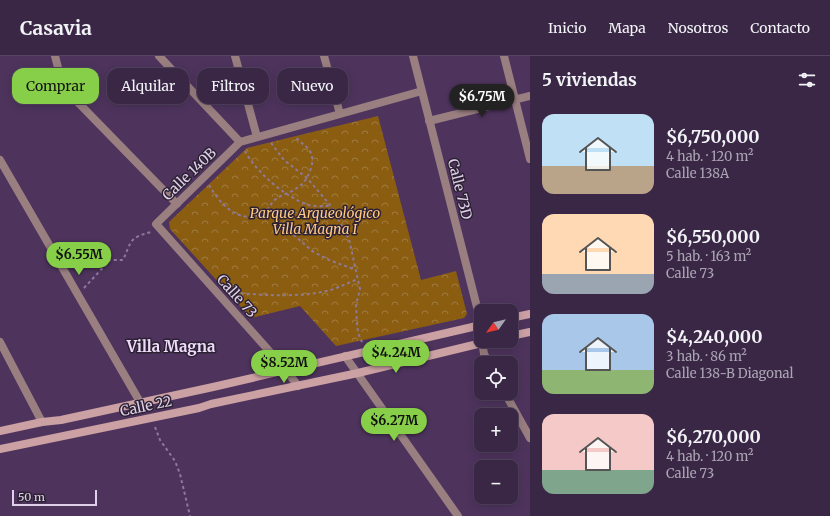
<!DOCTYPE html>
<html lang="es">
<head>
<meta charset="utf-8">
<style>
	:root { --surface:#3a2746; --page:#453351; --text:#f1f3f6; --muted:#aba5b3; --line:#54445f; --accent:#88cf49 }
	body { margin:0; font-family:Merriweather,serif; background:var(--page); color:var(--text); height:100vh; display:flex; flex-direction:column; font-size:15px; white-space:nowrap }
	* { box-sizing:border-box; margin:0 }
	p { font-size:13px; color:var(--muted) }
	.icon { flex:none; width:22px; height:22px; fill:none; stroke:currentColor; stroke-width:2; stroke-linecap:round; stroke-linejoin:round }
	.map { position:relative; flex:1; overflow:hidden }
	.details { display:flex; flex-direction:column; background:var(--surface); width:300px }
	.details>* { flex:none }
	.top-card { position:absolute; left:12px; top:12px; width:380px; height:36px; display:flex; gap:8px }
	.needle { width:26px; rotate:236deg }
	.fabs { position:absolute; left:474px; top:248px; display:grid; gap:8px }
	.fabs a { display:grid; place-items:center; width:44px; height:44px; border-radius:8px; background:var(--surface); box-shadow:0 2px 10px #0003,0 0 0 1px var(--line); font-size:20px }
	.scale { position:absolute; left:12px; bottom:10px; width:85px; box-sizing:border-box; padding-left:4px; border:2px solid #e0d1ea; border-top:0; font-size:11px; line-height:14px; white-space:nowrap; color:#e0d1ea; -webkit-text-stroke:3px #2d2234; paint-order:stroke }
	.price { position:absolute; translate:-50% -34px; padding:0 9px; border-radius:14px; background:var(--accent); color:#111; font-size:13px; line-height:26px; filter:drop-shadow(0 1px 2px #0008) }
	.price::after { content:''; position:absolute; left:50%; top:24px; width:12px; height:9px; margin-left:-6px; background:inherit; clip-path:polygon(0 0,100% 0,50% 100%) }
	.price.on { background:#222; color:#fff }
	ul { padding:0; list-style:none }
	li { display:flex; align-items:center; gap:12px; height:100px; padding:0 12px }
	li span { display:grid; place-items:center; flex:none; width:112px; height:80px; border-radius:12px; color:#555 }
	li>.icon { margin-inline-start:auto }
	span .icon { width:48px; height:48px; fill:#fffc; stroke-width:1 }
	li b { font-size:17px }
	h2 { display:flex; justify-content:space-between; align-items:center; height:48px; padding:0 12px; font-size:17px }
	.tag { padding:0 14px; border-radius:12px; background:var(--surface); box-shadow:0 2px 10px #0003,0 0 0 1px var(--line); font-size:14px; line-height:36px }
	.tag.on { background:var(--accent); color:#111 }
	header { display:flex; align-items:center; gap:24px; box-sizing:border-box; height:56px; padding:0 20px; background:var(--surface); border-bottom:1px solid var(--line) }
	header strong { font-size:19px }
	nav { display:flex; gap:22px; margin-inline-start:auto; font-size:14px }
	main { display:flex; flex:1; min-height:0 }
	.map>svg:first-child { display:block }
	.park { fill:url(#park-crowns) }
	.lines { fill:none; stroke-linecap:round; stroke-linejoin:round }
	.path { stroke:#8e799b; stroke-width:2; stroke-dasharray:3 3; stroke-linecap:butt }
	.street { stroke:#9a7f81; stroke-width:8 }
	.secondary { stroke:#cca1a4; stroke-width:8 }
	.labels { text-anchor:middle; stroke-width:3; stroke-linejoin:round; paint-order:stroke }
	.street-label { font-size:14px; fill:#e0d1ea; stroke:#2d2234 }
	.park-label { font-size:14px; font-style:italic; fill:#ffc984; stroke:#2d2234 }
	.neighbourhood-label { font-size:15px; font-weight:bold; fill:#efdcfb; stroke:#2d2234 }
</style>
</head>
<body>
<header>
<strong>Casavia</strong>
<nav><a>Inicio</a><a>Mapa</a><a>Nosotros</a><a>Contacto</a></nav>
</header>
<main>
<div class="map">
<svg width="530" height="460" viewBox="0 0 530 460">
	<defs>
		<pattern id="park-crowns" width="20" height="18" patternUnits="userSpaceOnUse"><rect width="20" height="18" fill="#8b5d11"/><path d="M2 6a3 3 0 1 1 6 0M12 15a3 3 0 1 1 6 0" fill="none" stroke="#a07b3f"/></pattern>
	</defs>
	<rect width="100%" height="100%" fill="#4e345d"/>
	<!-- park -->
	<path class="park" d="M378,60l43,164 35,-9 11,43 -3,4 -128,28 -36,-40 -49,12 -81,-89 -1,-7 78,-74z"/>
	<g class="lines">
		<!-- path -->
		<path class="path" d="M271,87l13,17 23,18 24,28 18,33 11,50 -4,16 1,18 1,10 4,9
			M245,95c10,20 39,45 61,53 6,3 17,2 25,2
			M209,129c9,16 26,36 46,31 4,-1 8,-4 12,-5l45,40 17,9 27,10
			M267,154c3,-4 5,-8 10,-12 3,-2 8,-4 11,-5 13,-6 19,-12 23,-25 2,-6 2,-13 -2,-18 -3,-5 -10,-8 -13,-13
			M84,232l26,-28h13c9,-20 6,-22 28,-28
			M229,236c30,3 67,6 97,-1 11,-2 21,-8 32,-12
			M155,371l5,13 15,21 5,13 10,42"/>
		<!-- street -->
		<path class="street" d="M55,0l8,31 114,117
			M159,0l81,86
			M235,0l22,81
			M324,0l16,58
			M413,0l66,259 2,14
			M504,0l26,103
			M429,65l101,-25
			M0,104l140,242
			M482,285l2,13 5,9
			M0,286l42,80
			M345,300l113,160
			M298,330l-12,-16 -130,-146 84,-82 182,-51
			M505,337l25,45"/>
		<!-- secondary -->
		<path class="secondary" d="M511,262l19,-4
			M511,280l19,-4
			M0,375l42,-9 19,-2 152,-33 268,-62
			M0,393l199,-41 12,-4 147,-31 132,-32"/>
	</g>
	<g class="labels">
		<!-- street labels -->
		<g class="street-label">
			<text transform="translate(189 118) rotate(-44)" y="5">Calle 140B</text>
			<text transform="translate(460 133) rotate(76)" y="5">Calle 73D</text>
			<text transform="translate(237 240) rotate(48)" y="5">Calle 73</text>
			<text transform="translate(146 350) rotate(-12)" y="5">Calle 22</text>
		</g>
		<!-- park labels -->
		<g class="park-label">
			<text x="315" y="162">Parque Arqueológico<tspan x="315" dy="16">Villa Magna I</tspan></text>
		</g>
		<!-- neighbourhood labels -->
		<g class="neighbourhood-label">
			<text x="171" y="296">Villa Magna</text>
		</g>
	</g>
</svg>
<div class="fabs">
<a><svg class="needle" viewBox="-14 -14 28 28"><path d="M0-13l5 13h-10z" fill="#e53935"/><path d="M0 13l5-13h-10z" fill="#aba5b3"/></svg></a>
<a><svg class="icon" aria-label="locate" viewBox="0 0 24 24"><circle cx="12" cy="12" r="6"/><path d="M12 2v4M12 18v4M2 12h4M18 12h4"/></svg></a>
<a>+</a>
<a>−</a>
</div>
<div class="scale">50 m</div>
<b class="price on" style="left:482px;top:62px">$6.75M</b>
<b class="price" style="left:79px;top:220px">$6.55M</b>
<b class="price" style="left:396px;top:318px">$4.24M</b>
<b class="price" style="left:284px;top:328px">$8.52M</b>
<b class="price" style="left:394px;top:386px">$6.27M</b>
<div class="top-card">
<a class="tag on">Comprar</a>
<a class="tag">Alquilar</a>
<a class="tag">Filtros</a>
<a class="tag">Nuevo</a>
</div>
</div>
<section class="details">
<h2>5 viviendas<svg class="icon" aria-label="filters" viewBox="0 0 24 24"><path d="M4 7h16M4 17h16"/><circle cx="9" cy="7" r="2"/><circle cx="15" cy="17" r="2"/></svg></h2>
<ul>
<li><span style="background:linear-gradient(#bfe0f5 65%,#b9a48a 0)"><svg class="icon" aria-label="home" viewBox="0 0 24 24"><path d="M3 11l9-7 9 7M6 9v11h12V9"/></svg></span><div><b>$6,750,000</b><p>4 hab. · 120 m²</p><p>Calle 138A</p></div></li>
<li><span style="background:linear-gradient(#ffd9b3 75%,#9aa5b1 0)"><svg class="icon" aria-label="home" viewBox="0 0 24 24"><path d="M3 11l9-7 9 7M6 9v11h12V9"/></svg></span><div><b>$6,550,000</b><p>5 hab. · 163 m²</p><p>Calle 73</p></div></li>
<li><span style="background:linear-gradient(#a9c7e8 70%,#8fb573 0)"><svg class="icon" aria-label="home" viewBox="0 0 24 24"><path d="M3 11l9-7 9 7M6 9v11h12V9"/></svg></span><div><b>$4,240,000</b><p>3 hab. · 86 m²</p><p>Calle 138-B Diagonal</p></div></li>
<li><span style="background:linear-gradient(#f6c9c9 70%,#7fa58c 0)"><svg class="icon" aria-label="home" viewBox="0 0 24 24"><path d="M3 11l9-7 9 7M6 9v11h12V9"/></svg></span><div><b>$6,270,000</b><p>4 hab. · 120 m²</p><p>Calle 73</p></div></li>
</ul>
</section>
</main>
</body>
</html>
